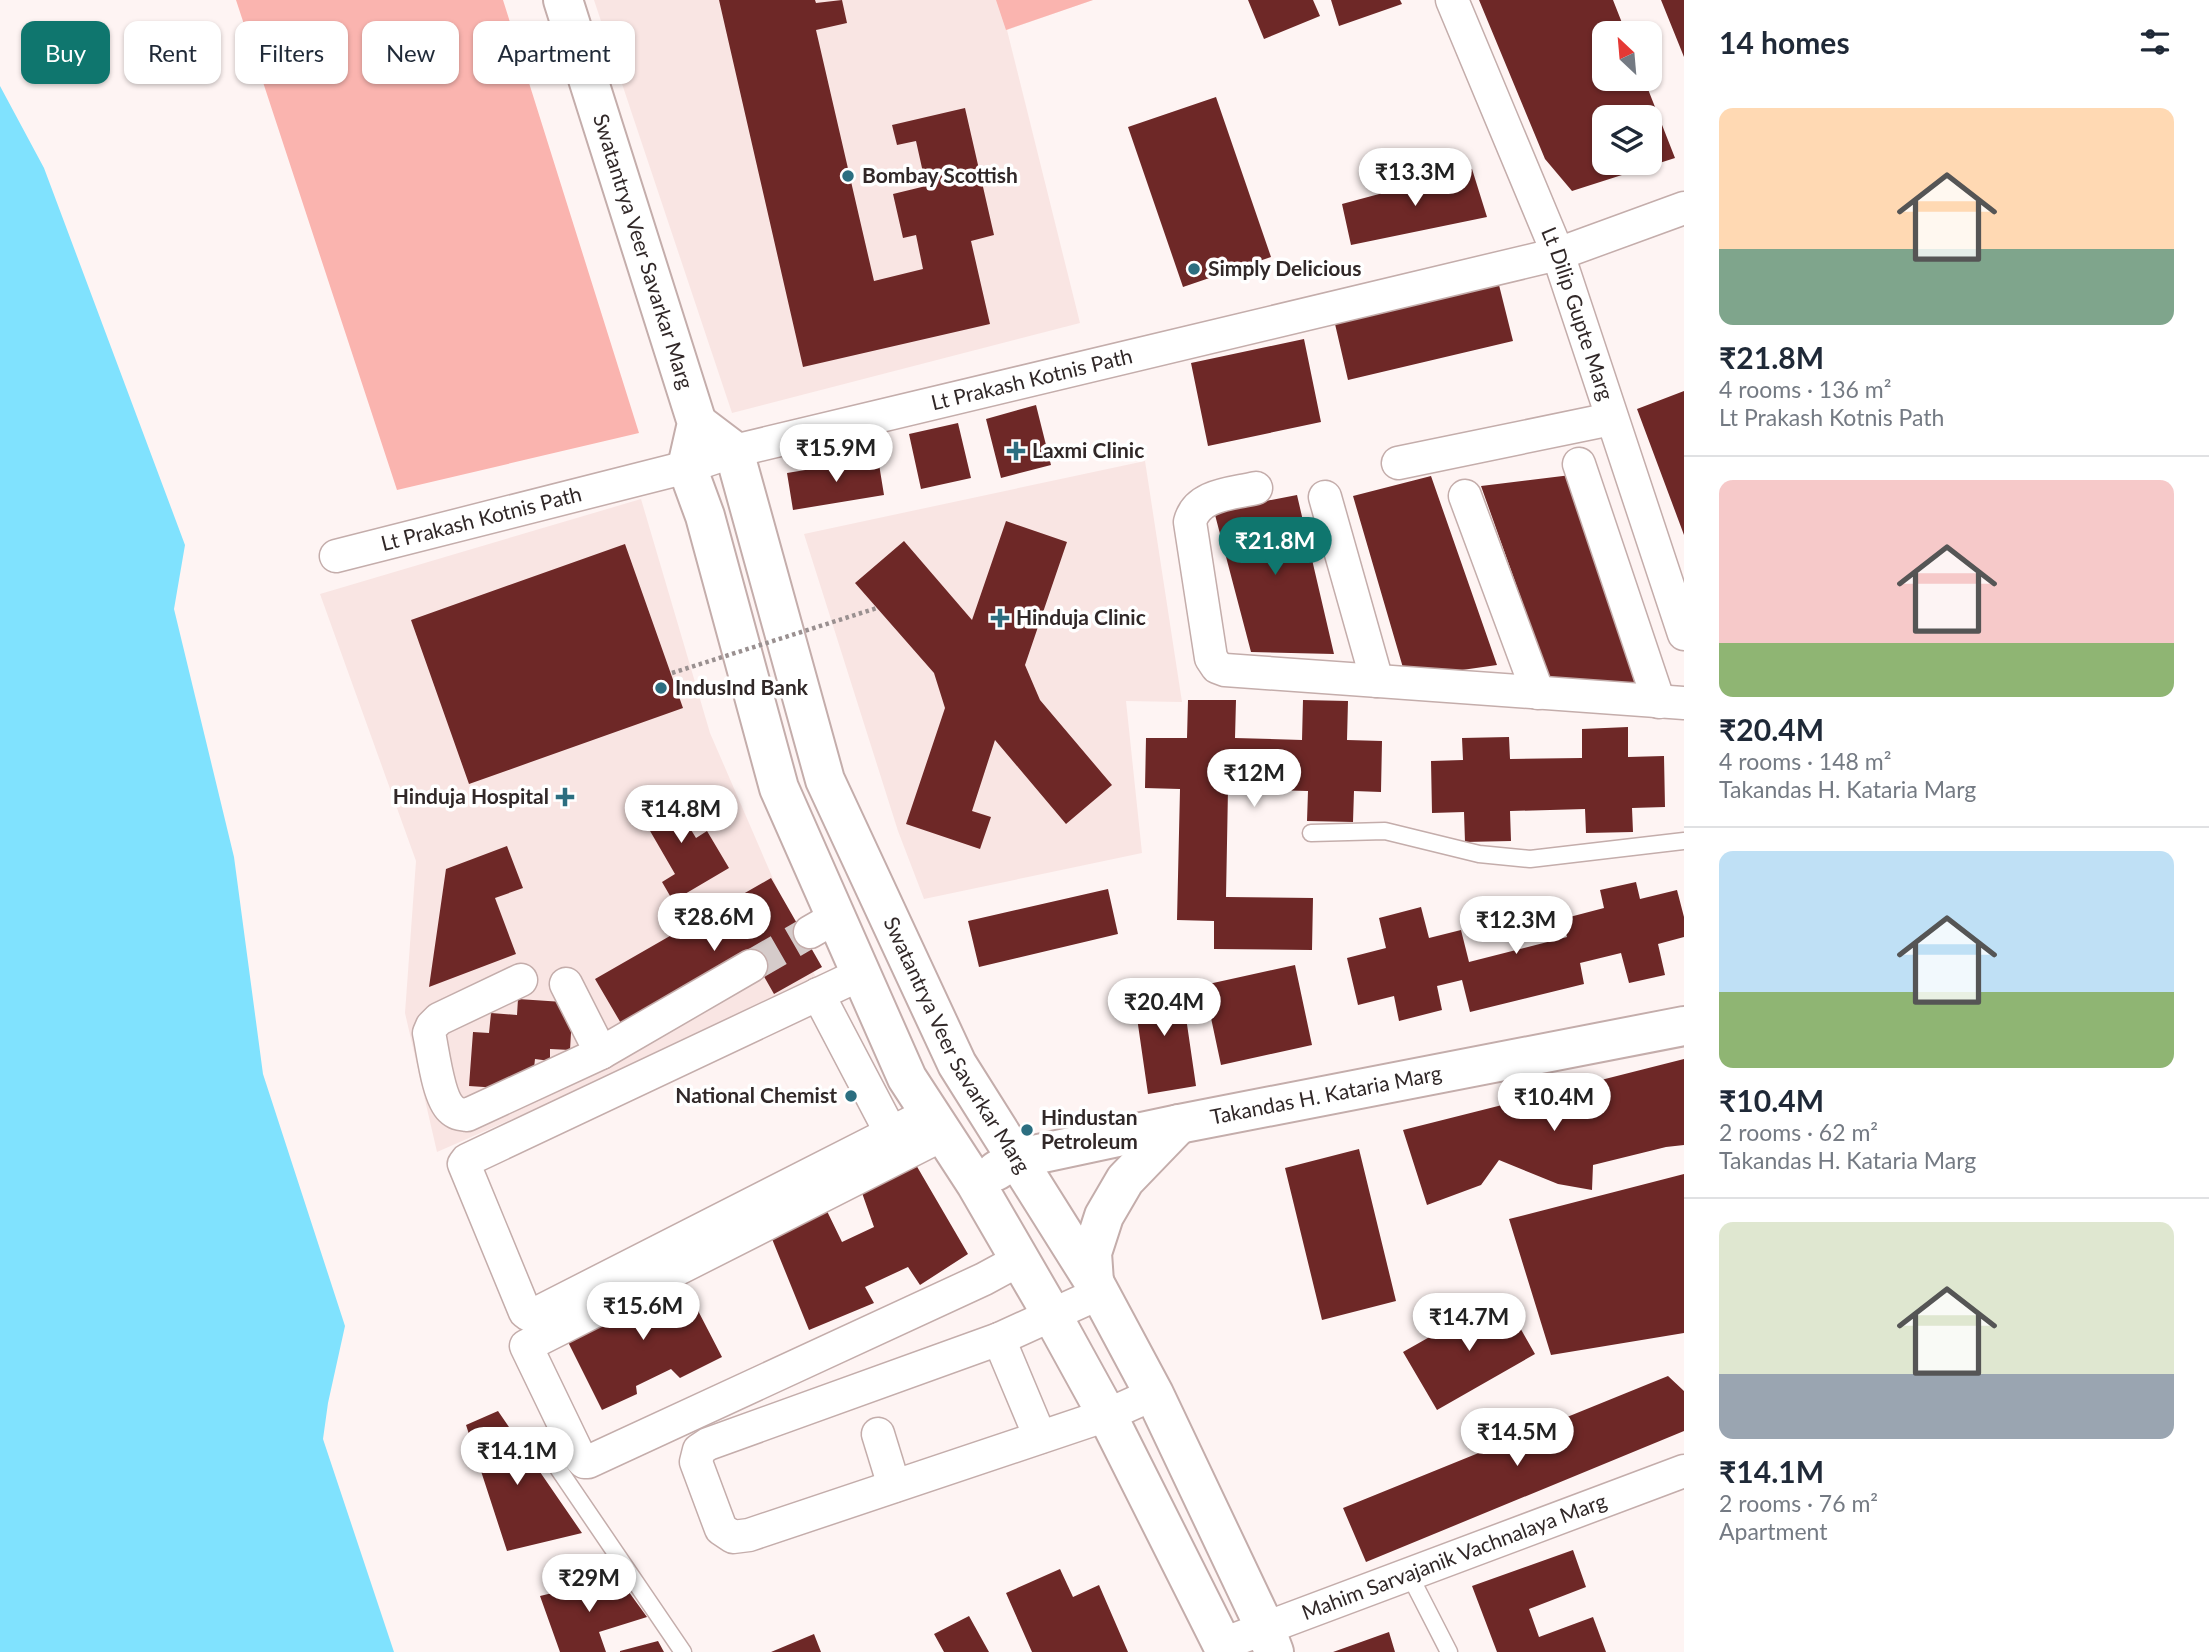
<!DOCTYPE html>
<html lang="en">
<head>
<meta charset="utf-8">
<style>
	:root { --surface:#fff; --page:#f6f6f7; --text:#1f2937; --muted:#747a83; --line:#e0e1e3; --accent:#0f766e }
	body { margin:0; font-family:Lato,sans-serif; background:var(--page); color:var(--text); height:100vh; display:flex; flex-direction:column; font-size:26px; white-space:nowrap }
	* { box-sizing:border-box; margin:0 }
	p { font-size:23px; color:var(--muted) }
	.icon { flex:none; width:38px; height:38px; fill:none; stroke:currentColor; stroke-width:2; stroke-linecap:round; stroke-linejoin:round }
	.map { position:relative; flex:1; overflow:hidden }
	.drawer { display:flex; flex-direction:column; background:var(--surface); width:525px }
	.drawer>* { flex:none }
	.top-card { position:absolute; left:21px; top:21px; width:665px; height:63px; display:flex; gap:14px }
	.needle { width:46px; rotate:334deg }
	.controls { position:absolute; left:1592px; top:21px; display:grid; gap:14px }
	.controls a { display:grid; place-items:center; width:70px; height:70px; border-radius:14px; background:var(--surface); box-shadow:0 2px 5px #0004; font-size:35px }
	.price { position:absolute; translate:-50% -60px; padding:0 16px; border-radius:24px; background:#fff; color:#222; font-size:23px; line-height:46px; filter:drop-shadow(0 2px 4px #0008) }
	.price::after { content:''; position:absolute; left:50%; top:42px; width:21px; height:16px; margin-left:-10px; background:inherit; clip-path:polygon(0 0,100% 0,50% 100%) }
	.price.active { background:var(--accent); color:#fff }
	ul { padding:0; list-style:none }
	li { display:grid; align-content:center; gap:14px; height:371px; padding:0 35px }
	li+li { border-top:2px solid var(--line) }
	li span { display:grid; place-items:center; height:217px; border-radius:14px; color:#555 }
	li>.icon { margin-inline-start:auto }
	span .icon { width:126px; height:126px; fill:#fffc; stroke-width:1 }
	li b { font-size:30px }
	h2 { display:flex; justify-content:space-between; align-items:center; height:84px; padding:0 35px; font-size:30px }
	.pill { padding:0 24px; border-radius:14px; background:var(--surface); box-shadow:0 2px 5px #0004; font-size:24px; line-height:63px }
	.pill.active { background:var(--accent); color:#fff }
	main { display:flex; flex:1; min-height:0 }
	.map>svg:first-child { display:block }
	.built { fill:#f9e5e3 }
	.green { fill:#fab4af }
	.water { fill:#80e2fe }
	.building { fill:#6e2827; fill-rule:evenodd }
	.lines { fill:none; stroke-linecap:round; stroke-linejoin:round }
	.street-tunnel { stroke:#d5cbca; stroke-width:32; stroke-dasharray:32 16; stroke-linecap:butt }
	.lane-casing { stroke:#c4adab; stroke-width:19 }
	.street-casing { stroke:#c4adab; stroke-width:35 }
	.secondary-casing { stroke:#c4adab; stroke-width:42 }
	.lane { stroke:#fff; stroke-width:16 }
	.street { stroke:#fff; stroke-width:32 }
	.secondary { stroke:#fff; stroke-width:38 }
	.path-bridge { stroke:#9a9090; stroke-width:4.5; stroke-dasharray:3.5 3.5; stroke-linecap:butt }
	.poi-dot { fill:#2c6e80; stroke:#fff; stroke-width:2.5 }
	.labels { text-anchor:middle; stroke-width:7; stroke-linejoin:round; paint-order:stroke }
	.poi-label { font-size:21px; font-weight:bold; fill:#312828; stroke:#fff; text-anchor:start }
	.street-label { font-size:21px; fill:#312828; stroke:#fff }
</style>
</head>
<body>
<main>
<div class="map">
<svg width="1684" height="1652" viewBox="0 0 1684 1652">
	<rect width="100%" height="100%" fill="#fef4f3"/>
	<!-- built -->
	<path class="built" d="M594,0h499l-86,30 73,293 -348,90z
		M1145,461l37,241 -56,-1 16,152 -218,46 -26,-68 -94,-297z
		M641,499l69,234 109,252 -382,167 -32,-139 11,-152 -96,-267z"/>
	<!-- green -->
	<path class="green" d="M236,0h267l136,433 -242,57z
		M996,0h97l-87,30z"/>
	<!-- water -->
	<path class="water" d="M0,86l44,82 141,377 -11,64 60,248 29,217 82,252 -17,77 -5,36 71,213h-394z"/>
	<!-- building -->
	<path class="building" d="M719,0h96l1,3 26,-3 5,23 -31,7 58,251 49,-12 -7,-34 -13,3 -10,-44 33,-8 -10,-45 -19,4 -5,-20 73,-17 29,127 -23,6 19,83 -187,43z
		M1248,0h65l7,16 -56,23z
		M1331,0h69l2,4 -63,22z
		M1479,0h134l13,33h-21v46h39l31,79 -103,33 -27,-32zM1605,117h45v46h-45z
		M1661,0h23v57z
		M1216,97l55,160 -88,30 -55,-160z
		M1472,169l15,48 -136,28 -9,-41z
		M1499,285l14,56 -165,39 -13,-56z
		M1304,339l17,83 -113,24 -17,-83z
		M1684,391v144l-47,-126z
		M1036,405l15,60 -50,13 -15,-59z
		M958,423l13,55 -50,11 -12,-55z
		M878,458l6,37 -91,15 -6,-37z
		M1571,475l75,210h-94l-71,-199z
		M1431,476l66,189 -91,13 -53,-182z
		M1297,495l37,159 -83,-2 -37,-141z
		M1006,521l61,21 -42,123 15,35 72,85 -46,39 -71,-84 -23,71 19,6 -11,32 -74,-25 39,-116 -11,-35 -79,-90 49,-42 68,79z
		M625,544l58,164 -214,76 -58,-164z
		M1188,700h48l-1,38 67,2 1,-40 45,1 -1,39 35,1 -1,51 -27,-1 -1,31 -46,-1 1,-30 -80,-2 -2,108 87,1 -1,52 -98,-1v-28l-37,-1 3,-131 -35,-1 1,-50h41z
		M1628,727v30l36,-1 1,51 -33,1 1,24 -47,1 -1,-24 -75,2 1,30 -46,1 -1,-30 -32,1 -1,-52 32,-1 -1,-22 47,-1 1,22 72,-1v-29z
		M665,787l31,51 11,-7 22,37 -56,33 -11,-19 13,-8 -40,-69z
		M507,846l16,42 -28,10 21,56 -87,33 17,-118z
		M771,878l51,89 -48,27 -24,-42 -128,73 -27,-46z
		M1636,882l4,17 37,-9 7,27v20l-26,7 7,31 -36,8 -8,-30 -41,10 4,21 -114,28 -8,-32 -25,6 5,24 -43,11 -5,-25 -36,9 -11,-47 39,-10 -7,-30 42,-11 8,31 32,-8 8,32 98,-25 -5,-18 42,-11 -4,-18z
		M1108,889l10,45 -139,33 -11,-46z
		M1295,965l17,80 -91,20 -17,-80z
		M1181,983l15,103 -48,8 -15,-104z
		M518,999l45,3 -1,13 10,1 -2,34 -20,-1v12l-15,-2 -2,18 -18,12 -46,-3 4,-54 16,1 2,-20 26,2z
		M1684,1059v86l-18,2 -73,18 -1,25 -34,-6 -59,-24 -18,25 -54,20 -24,-75z
		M1359,1149l37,152 -74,19 -37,-152z
		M912,1158l56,96 -48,31 -12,-18 -43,20 9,16 -65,27 -39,-96 56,-25 16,33 32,-15 -13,-37z
		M1684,1174v159l-133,22 -42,-136z
		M679,1274l43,83 -42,21 -9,-9 -35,17 1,8 -35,16 -38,-76z
		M1502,1296l33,58 -98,56 -34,-58z
		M1668,1376l16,15v40l-318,131 -23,-54z
		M498,1411l84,122 -75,18 -41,-126z
		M1573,1550l13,37 -57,22 10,28 54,-20 13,35h-109l-25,-66z
		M1060,1569l13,28 26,-12 29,67h-96l-26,-59z
		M618,1577l29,40 -48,15 7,20h-46l-20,-56z
		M969,1616l20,36h-45l-10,-18z
		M1389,1632l6,20h-62z
		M814,1634l7,18h-50z
		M658,1641l6,11h-44v-1z"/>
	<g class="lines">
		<!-- street-tunnel -->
		<path class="street-tunnel" d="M751,966l59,-34"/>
		<defs>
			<path id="lane" d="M1311,833l74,-2 94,23 51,5 154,-18
				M549,1455l134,197
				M1409,1574l40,78"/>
			<g id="street">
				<path id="s1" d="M1452,0l106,254 126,380"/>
				<path d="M1398,463l213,-44"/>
				<path d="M1579,464l80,238"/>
				<path d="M1256,488c-24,6 -59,6 -66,34l21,136 6,9 8,3 459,33"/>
				<path d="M1465,496l73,197"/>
				<path d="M1325,497l52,184"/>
				<path id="s2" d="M336,556l351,-89 47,-16 824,-197 126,-46"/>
				<path d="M810,932l26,-15"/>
				<path d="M861,974l-394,186 -3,4 61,148 4,3h4l397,-202"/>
				<path d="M521,980l-82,39 -7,7 -3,7c4,18 9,64 22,76 5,5 9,5 16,6l134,-62 150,-87"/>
				<path d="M566,984l35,69"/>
				<path d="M818,994l73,139"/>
				<path d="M944,1134l-418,212 54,112 4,4h4l396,-183 35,-19"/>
				<path d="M1100,1293l-101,46 -291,105 -9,6 -3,12 25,67 12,8 16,-2 358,-120 47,-21"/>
				<path d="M999,1339l41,98"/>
				<path d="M878,1434l16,52"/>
				<path id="s3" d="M1223,1644l461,-173"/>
			</g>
			<g id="secondary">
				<path id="s4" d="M563,0l134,423 -10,44 18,49 74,272 128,290 69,106 76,131 55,100 119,237"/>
				<path id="s5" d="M697,423l37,28 91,329 132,284 137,218 60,112 111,234 9,24"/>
				<path id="s6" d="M996,1171l19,-12 164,-35 505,-98"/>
				<path d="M1094,1282l-2,-29 12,-37 21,-36 54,-56"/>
			</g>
		</defs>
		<!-- lane casing -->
		<use href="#lane" class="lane-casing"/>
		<!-- street casing -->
		<use href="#street" class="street-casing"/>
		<!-- secondary casing -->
		<use href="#secondary" class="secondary-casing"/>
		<!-- lane -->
		<use href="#lane" class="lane"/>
		<!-- street -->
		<use href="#street" class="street"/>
		<!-- secondary -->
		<use href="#secondary" class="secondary"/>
		<!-- path-bridge -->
		<path class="path-bridge" d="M672,673l205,-65"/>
	</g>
	<!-- markers -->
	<g class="poi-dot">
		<circle cx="848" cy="176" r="7"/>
		<circle cx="1194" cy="269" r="7"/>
		<path d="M1012.5 440.5h7v7h7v7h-7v7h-7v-7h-7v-7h7z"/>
		<path d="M996.5 607.5h7v7h7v7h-7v7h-7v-7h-7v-7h7z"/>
		<circle cx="661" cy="688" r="7"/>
		<path d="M561.5 786.5h7v7h7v7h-7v7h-7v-7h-7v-7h7z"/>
		<circle cx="851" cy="1096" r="7"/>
		<circle cx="1027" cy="1130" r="7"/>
	</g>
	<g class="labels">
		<!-- poi labels -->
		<g class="poi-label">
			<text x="862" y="183">Bombay Scottish</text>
			<text x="1208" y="276">Simply Delicious</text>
			<text x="1032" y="458">Laxmi Clinic</text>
			<text x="1016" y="625">Hinduja Clinic</text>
			<text x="675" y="695">IndusInd Bank</text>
			<text x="549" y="804" text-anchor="end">Hinduja Hospital</text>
			<text x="837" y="1103" text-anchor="end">National Chemist</text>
			<text x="1041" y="1125">Hindustan<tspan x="1041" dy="24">Petroleum</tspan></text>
		</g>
		<!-- street labels -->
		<g class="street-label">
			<text dy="7" stroke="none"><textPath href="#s4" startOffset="264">Swatantrya Veer Savarkar Marg</textPath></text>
			<text dy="7" stroke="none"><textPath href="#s1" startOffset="338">Lt Dilip Gupte Marg</textPath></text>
			<text dy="7" stroke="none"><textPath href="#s2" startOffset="718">Lt Prakash Kotnis Path</textPath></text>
			<text dy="7" stroke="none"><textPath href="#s2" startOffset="150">Lt Prakash Kotnis Path</textPath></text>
			<text dy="7" stroke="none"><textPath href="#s5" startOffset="684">Swatantrya Veer Savarkar Marg</textPath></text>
			<text dy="7" stroke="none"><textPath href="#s6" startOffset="340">Takandas H. Kataria Marg</textPath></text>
			<text dy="7" stroke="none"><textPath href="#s3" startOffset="247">Mahim Sarvajanik Vachnalaya Marg</textPath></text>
		</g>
	</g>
</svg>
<div class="controls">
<a><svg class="needle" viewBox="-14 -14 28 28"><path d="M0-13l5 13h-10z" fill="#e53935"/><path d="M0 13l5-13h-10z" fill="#747a83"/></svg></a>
<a><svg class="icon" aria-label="layers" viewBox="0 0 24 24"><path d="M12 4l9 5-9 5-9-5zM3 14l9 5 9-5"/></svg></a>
</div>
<b class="price" style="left:1415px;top:208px">₹13.3M</b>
<b class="price" style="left:836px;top:484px">₹15.9M</b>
<b class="price active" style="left:1275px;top:577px">₹21.8M</b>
<b class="price" style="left:1254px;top:809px">₹12M</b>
<b class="price" style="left:681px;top:845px">₹14.8M</b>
<b class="price" style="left:714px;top:953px">₹28.6M</b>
<b class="price" style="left:1516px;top:956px">₹12.3M</b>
<b class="price" style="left:1164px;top:1038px">₹20.4M</b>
<b class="price" style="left:1554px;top:1133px">₹10.4M</b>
<b class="price" style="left:643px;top:1342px">₹15.6M</b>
<b class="price" style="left:1469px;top:1353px">₹14.7M</b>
<b class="price" style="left:1517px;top:1468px">₹14.5M</b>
<b class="price" style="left:517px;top:1487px">₹14.1M</b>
<b class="price" style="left:589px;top:1614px">₹29M</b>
<div class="top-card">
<a class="pill active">Buy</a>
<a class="pill">Rent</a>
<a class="pill">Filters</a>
<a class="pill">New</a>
<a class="pill">Apartment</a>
</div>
</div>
<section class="drawer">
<h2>14 homes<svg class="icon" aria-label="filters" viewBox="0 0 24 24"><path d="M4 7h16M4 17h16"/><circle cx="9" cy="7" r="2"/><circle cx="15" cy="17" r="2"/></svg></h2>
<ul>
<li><span style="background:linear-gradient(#ffd9b3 65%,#7fa58c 0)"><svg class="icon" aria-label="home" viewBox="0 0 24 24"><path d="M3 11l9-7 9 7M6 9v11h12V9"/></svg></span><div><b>₹21.8M</b><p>4 rooms · 136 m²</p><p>Lt Prakash Kotnis Path</p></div></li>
<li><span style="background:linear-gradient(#f6c9c9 75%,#8fb573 0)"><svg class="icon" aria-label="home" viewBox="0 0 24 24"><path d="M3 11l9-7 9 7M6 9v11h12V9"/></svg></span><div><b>₹20.4M</b><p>4 rooms · 148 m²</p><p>Takandas H. Kataria Marg</p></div></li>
<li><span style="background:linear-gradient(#bfe0f5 65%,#8fb573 0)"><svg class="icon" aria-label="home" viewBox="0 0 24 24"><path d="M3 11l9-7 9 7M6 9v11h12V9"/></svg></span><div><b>₹10.4M</b><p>2 rooms · 62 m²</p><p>Takandas H. Kataria Marg</p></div></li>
<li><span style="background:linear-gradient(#dfe7d0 70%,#9aa5b1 0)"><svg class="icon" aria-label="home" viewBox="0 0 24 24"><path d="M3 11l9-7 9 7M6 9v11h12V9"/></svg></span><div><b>₹14.1M</b><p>2 rooms · 76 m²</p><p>Apartment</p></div></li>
</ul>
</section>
</main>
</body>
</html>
